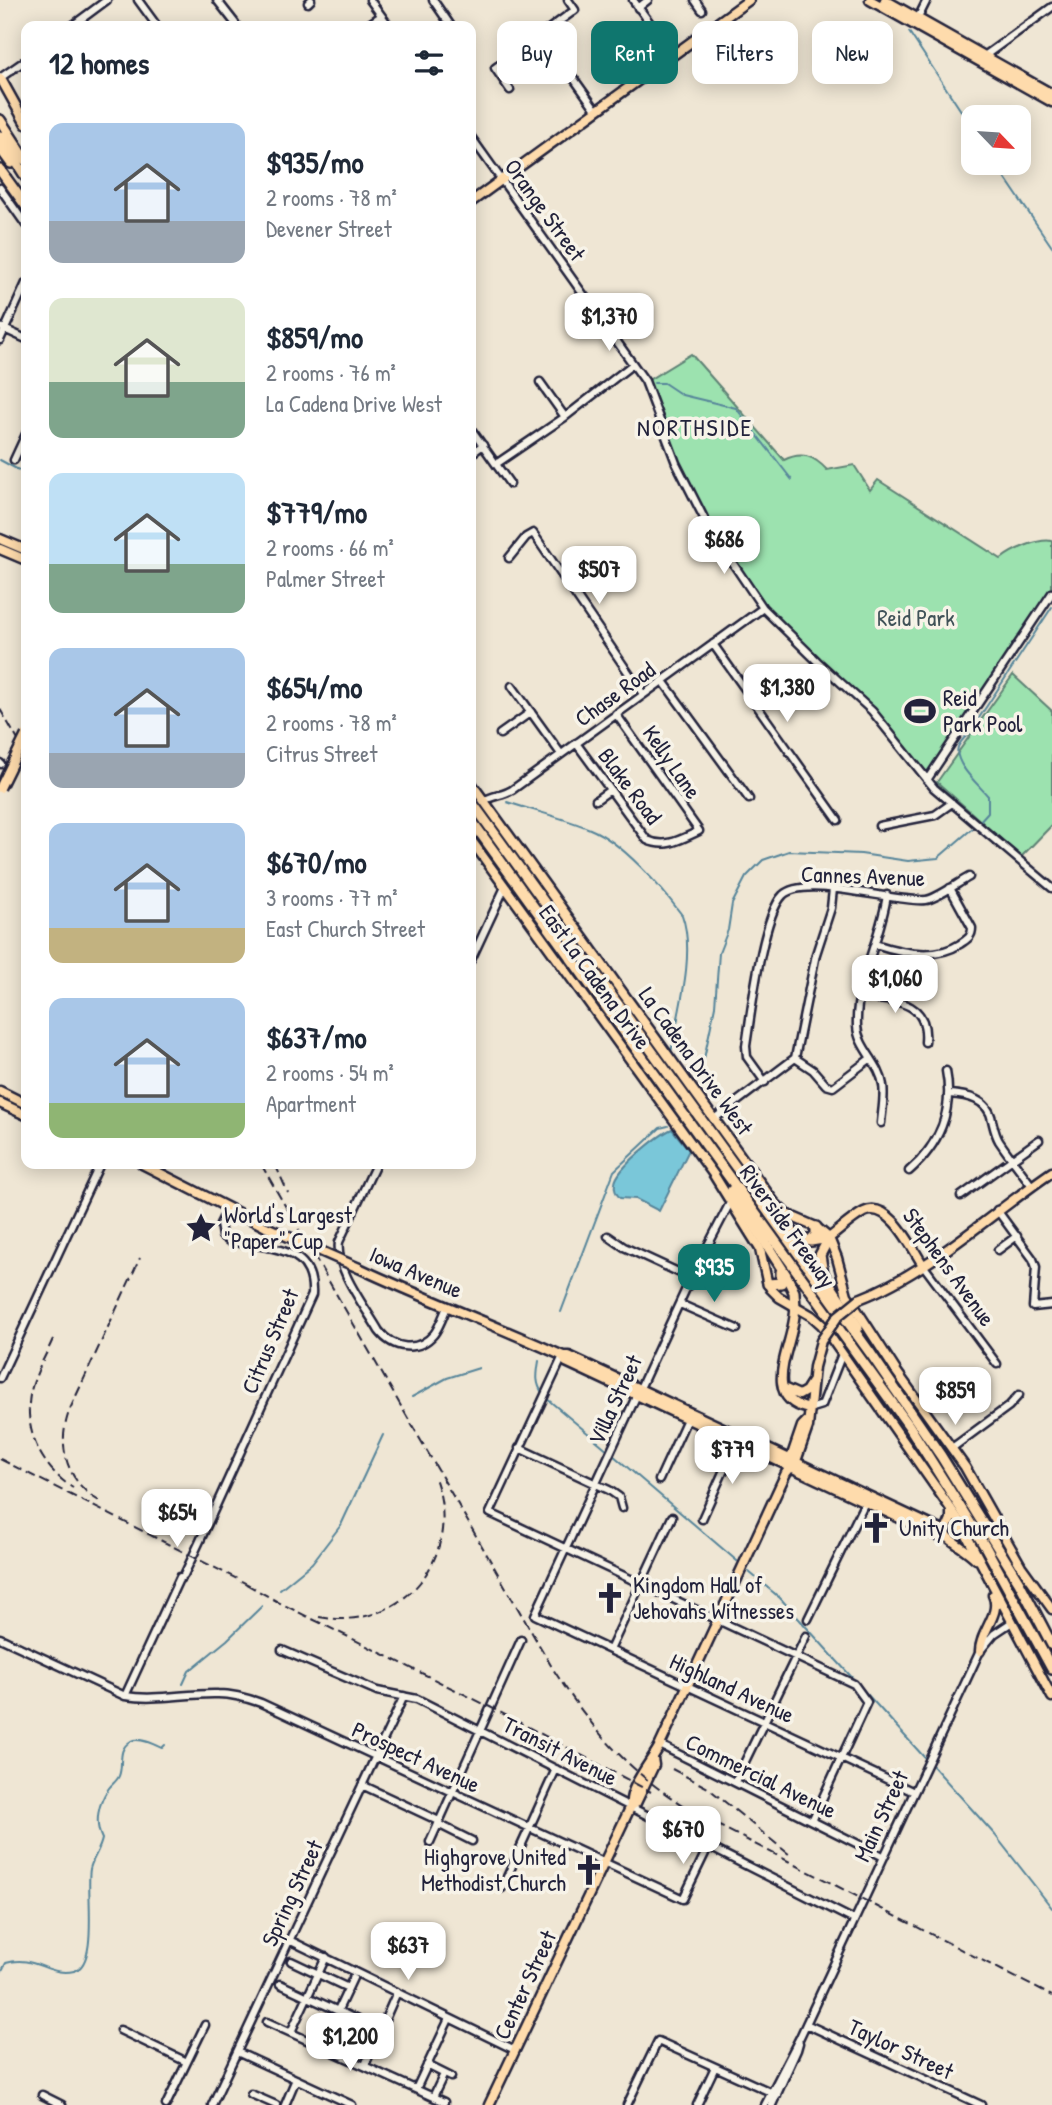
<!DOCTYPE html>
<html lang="en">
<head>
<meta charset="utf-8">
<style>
	:root { --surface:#fff; --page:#f6f6f7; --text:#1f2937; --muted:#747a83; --accent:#0f766e }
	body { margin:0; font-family:"Patrick Hand",sans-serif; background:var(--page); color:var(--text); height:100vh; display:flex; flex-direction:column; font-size:26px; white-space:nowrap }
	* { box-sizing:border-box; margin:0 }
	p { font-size:23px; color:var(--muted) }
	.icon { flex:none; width:38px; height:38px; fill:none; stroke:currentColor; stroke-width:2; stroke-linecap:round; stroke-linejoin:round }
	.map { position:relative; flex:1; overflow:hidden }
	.panel { position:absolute; left:21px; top:21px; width:455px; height:1148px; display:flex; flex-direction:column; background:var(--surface); border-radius:14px; box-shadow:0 4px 18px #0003 }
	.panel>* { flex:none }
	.hud { position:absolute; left:497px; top:21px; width:450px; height:63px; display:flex; gap:14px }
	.needle { width:46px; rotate:115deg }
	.fabs { position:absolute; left:961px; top:105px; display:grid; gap:14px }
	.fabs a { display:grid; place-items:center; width:70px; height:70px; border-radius:14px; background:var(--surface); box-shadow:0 4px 18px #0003; font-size:35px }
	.price { position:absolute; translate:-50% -60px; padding:0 16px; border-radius:14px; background:#fff; color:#222; font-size:23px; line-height:46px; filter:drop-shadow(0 2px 4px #0008) }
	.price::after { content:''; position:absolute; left:50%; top:42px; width:21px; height:16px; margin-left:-10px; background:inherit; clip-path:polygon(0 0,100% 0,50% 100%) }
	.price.on { background:var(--accent); color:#fff }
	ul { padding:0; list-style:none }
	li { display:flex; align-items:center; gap:21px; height:175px; padding:0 28px }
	li span { display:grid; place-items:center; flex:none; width:196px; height:140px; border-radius:14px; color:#555 }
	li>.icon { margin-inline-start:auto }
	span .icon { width:84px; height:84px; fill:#fffc; stroke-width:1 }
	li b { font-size:30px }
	h2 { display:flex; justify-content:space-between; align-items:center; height:84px; padding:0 28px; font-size:30px }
	.chip { padding:0 24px; border-radius:14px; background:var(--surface); box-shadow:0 4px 18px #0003; font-size:24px; line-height:63px }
	.chip.on { background:var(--accent); color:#fff }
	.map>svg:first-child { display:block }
	.green { fill:#9ce2af; stroke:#5f8275; stroke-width:2 }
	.water { fill:#7ac7d9; stroke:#57859a; stroke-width:2 }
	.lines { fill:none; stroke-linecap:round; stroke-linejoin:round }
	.stream { stroke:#57859a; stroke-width:2 }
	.minor-casing { stroke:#22223b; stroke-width:11 }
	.major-casing { stroke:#22223b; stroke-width:13 }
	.highway-casing { stroke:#22223b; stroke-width:14 }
	.minor { stroke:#f7f3e8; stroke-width:6 }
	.major { stroke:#fedbac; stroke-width:8 }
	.highway { stroke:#fedbac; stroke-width:9 }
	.rail { stroke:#22223b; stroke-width:2; stroke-dasharray:10 5; stroke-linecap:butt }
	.major-bridge-casing { stroke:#22223b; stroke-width:13; stroke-linecap:butt }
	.major-bridge { stroke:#fedbac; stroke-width:8 }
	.labels { text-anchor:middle; stroke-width:7; stroke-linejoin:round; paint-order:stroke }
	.street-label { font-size:23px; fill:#22223b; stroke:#f7f3e8 }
	.park-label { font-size:23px; fill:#405258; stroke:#f7f3e8 }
	.poi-label { font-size:23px; fill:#22223b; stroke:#f7f3e8; text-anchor:start }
	.neighbourhood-label { font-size:24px; letter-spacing:2px; fill:#22223b; stroke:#f7f3e8 }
</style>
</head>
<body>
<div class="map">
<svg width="1052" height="2105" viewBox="0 0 1052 2105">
	<rect width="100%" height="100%" fill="#efe6d4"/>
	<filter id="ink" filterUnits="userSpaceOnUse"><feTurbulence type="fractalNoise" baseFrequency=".0143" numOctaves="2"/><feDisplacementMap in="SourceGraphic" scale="14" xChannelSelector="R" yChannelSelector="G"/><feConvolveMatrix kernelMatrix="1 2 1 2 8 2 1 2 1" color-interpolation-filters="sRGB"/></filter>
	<g filter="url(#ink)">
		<!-- green -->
		<path class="green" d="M691,354l93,106c18,-9 30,-4 43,10l27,-5 16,25 8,-10 123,79c11,-9 38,-21 51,-18v48l-121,183h-8l-49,-62 -55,-49 -59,-60 -45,-65 -38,-74 -30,-81z
			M1013,675l39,36v114l-31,32 -84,-75z"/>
		<!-- water -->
		<path class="water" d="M672,1129l17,21 -30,61 -23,-12 -16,-1c-4,-4 -6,-10 -5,-15 2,-15 44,-48 57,-54z"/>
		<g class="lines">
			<!-- stream -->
			<path class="stream" d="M909,32l64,97
				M995,163l57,84
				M654,383h10l18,12 54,13 56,72
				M0,460l26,14
				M507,802c27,9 57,16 83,27 32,13 71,58 92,86 14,38 -4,98 -11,138
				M978,823l10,-11v-16c-10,-12 -35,-33 -30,-49 2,-5 7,-10 11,-14l83,-126
				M700,1078l15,-72 4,-53 9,-23 4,-26 14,-27 17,-17 26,-9 72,3 47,7 30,-3 36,-31
				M561,1312l53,-141 46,-43 8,-2
				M539,1361c-2,13 -4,22 4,33
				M412,1397l35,-19 32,-10
				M546,1398l63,53
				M613,1455l124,106
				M749,1572l31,26 144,159
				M280,1589l32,-26 29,-38 42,-90
				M183,1684l6,-13 38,-31 35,-34
				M933,1766l62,69 57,73
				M0,1974l6,-11c28,-9 43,14 68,8 25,-6 12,-81 16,-102 2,-10 10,-19 12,-30 -8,-16 -4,-36 7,-51 3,-4 8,-7 10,-12 5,-12 -3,-26 12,-35 9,-4 23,3 31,7l3,-3"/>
			<defs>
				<path id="minor" d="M138,0l19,26
					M217,0l18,23
					M370,0l19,26
					M433,0l18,26
					M633,0l40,54
					M695,0l7,10
					M308,3l3,-3
					M638,8l10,-8
					M917,20l10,-20
					M72,26l35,-26
					M366,26l15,-10
					M542,34l55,77
					M983,57l69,-50
					M0,78l26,-18
					M510,90l-15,-22 80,-58 -7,-10
					M471,137l174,244 31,82 33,65 54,80 54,53 55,50 62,77 118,100
					M0,188l26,37
					M0,327l26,12
					M0,340l26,-57
					M540,382l25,35
					M471,429l39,55
					M471,454l12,-9
					M14,460l12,-26
					M496,464l69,-47 68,-53
					M509,558l17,-21 7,-4 110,161
					M713,644l125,176
					M663,681l86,118
					M512,686l49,68
					M500,734l31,-22
					M576,743l71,97c19,9 34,-1 52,-9l-83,-117
					M0,763l1,1
					M927,780l125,-187
					M596,800l14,-10
					M484,801c9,-6 18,-5 28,-11l251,-182
					M879,826l56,-11 17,-12
					M875,944c27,9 61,16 85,0 7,-5 12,-7 12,-16l-22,-40
					M471,960l34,-73
					M861,997c32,4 68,2 64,45
					M795,1058l18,12 13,15 7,2 38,-29
					M765,1082l-18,-25 -1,-11c5,-32 16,-130 37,-151 23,-21 111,8 143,5 10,-1 32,-17 43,-23
					M949,1094c18,1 39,5 43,26 2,8 3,14 7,21 10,15 22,30 33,45
					M714,1119l81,-61 21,-104 15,-46 2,-19
					M881,1123c1,-12 4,-27 2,-38 -3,-22 -25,-37 -26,-59 -2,-43 24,-87 30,-131
					M376,1164l-37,78c-4,27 27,66 40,89 14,18 39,22 55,3 6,-8 9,-18 13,-27
					M909,1171c30,-26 45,-60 37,-100
					M961,1196l78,-56
					M731,1201l-40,77 -156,337 379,177
					M997,1210l36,49 3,8 -3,40 19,-2
					M608,1236l16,11 67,31
					M998,1250l19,-14
					M923,1265l74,99
					M680,1304l57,25
					M563,1356l-73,157 364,171 13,18 -55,119
					M0,1378l100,-214
					M809,1409l13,-4 20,-51
					M519,1448l90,42 10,7 3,11
					M952,1448l57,-42 10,-11
					M659,1480l28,-61
					M702,1519l34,-76
					M180,1579l4,-4 15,-32 113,-248c3,-51 -47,-47 -83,-54l-7,-5 -2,-12 8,-16
					M808,1619l59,-121
					M0,1638l125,58c32,5 61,-3 93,-2 15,0 29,4 43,9l422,196 26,-54
					M282,1650l95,41 40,8 437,221
					M610,1650l62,-133
					M125,1696l55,-119
					M660,1745l224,112
					M735,1782l71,-146
					M362,1785l77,36
					M438,1824l34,17
					M430,1842l91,-202
					M502,1888l54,-119
					M289,1940l226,110
					M291,1961l57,27
					M280,1984l99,46
					M338,2010l15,-32
					M267,2022l177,80
					M806,2024l175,81
					M120,2030l67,32
					M291,2032l35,-75
					M237,2052l115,53
					M365,2065l32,-73
					M427,2065l24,12
					M416,2089l33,-70
					M251,2094l25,11
					M42,2095l20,10
					M433,2097l11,-23
					M166,2105l39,-80
					M212,2105l192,-409
					M285,2105l11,-26
					M627,2105l31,-64 119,54
					M697,2105l18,-38
					M765,2105l35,-68 180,-386 14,-17 18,-12
					M772,2105l25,-55 2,-7"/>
				<path id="major" d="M870,0l182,102
					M885,0l167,94
					M1,79l25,45
					M471,202l278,-202
					M0,539l26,11
					M0,549l26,11
					M471,783l303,419 12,12 30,13 13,11 8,20 10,37 49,76 69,96 56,99 31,43
					M471,840l243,335 46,74 7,32 4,8 8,8 33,19 10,9 136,194 94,178
					M0,1091l26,13
					M0,1103l26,12
					M142,1164l124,63
					M829,1238c11,-8 23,-20 35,-26 25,-13 48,36 59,53
					M359,1268c68,32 137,57 204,88h6l372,174c6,10 25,18 35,29
					M859,1299c69,-26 131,-85 193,-127
					M795,1307c2,34 -39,90 14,102
					M563,1356l3,6 372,174 6,-1
					M783,1388l16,7 7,-4 5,-8
					M790,1461l12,-35 5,-5
					M944,1535l7,-16v-10
					M980,1651c0,-20 22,-37 13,-56
					M631,1806c-3,-18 21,-45 29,-61l126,-272 10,-12 12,-34 6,-60 7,-26
					M489,2105l142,-299 5,-3 18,-38 -1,-6"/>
				<path id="highway" d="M0,120l26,40
					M0,136l26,41
					M0,148l11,15
					M0,170l26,36
					M471,801l400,553 70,102 78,126 33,63
					M471,820l438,606 77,122 66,121
					M732,1190l54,85 8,17 1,15
					M768,1204l30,34 13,3 18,-3
					M829,1238l-9,17 3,19 35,53
					M811,1241l5,-6v-8
					M768,1284l13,-1v-11"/>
			</defs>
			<!-- minor casing -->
			<use href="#minor" class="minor-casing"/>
			<!-- major casing -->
			<use href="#major" class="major-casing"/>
			<!-- highway casing -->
			<use href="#highway" class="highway-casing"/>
			<!-- minor -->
			<use href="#minor" class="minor"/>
			<!-- major -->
			<use href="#major" class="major"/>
			<!-- highway -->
			<use href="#highway" class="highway"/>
			<!-- rail -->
			<path class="rail" d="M0,709l26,45
				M261,1164l292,505c43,66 78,106 147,147l352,180
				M275,1164l13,29
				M53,1339c-8,18 -19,36 -23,56 -6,37 12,73 43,93
				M0,1459l255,129
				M99,1501c-33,-20 -43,-56 -29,-92l70,-151
				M246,1584l34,19 210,104 161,85
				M319,1617c83,15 146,-59 116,-139
				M672,1769l36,19 82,67"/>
			<defs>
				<path id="major-bridge" d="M0,788l26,-53
					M266,1227l93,41
					M821,1341l17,-25 21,-17"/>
			</defs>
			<!-- major-bridge casing -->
			<use href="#major-bridge" class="major-bridge-casing"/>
			<!-- major-bridge -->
			<use href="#major-bridge" class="major-bridge"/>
		</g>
	</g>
	<!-- icons -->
	<defs>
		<symbol id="stadium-bare" viewBox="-9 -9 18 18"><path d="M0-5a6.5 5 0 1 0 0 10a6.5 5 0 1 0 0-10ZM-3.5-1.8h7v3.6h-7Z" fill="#22223b" stroke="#f7f3e8" stroke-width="2.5" paint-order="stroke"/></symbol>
		<symbol id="sight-bare" viewBox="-9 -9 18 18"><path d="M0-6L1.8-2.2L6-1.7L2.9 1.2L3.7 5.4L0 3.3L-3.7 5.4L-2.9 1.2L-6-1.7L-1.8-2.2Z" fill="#22223b" stroke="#f7f3e8" stroke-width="2.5" paint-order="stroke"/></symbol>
		<symbol id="church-bare" viewBox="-9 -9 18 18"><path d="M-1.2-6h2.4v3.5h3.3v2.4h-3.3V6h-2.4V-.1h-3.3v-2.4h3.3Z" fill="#22223b" stroke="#f7f3e8" stroke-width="2.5" paint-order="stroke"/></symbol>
	</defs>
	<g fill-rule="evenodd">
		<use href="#stadium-bare" x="898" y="689" width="44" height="44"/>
		<use href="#sight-bare" x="179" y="1206" width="44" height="44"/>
		<use href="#church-bare" x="854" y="1506" width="44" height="44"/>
		<use href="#church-bare" x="588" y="1576" width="44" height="44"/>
		<use href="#church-bare" x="567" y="1848" width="44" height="44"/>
	</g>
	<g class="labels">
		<!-- street labels -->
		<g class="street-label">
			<text transform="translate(545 210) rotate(54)" y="8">Orange Street</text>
			<text transform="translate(615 694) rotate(-36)" y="8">Chase Road</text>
			<text transform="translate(672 762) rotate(55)" y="8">Kelly Lane</text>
			<text transform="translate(630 786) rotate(53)" y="8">Blake Road</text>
			<text transform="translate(863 876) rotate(2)" y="8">Cannes Avenue</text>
			<text transform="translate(595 977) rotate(54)" y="8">East La Cadena Drive</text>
			<text transform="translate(696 1061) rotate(54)" y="8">La Cadena Drive West</text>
			<text transform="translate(788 1226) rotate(54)" y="8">Riverside Freeway</text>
			<text transform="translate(949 1267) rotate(54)" y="8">Stephens Avenue</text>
			<text transform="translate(416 1272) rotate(23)" y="8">Iowa Avenue</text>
			<text transform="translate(270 1341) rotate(-67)" y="8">Citrus Street</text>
			<text transform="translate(615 1400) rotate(-65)" y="8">Villa Street</text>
			<text transform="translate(732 1688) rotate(25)" y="8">Highland Avenue</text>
			<text transform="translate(560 1751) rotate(27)" y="8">Transit Avenue</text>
			<text transform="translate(416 1757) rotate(25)" y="8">Prospect Avenue</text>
			<text transform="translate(761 1776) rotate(26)" y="8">Commercial Avenue</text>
			<text transform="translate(881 1816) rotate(-65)" y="8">Main Street</text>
			<text transform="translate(292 1893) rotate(-65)" y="8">Spring Street</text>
			<text transform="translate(525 1985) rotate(-65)" y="8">Center Street</text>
			<text transform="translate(901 2049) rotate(25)" y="8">Taylor Street</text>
		</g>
		<!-- park labels -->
		<g class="park-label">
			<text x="916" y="626">Reid Park</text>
		</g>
		<!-- poi labels -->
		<g class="poi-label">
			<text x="943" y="706">Reid<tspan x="943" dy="26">Park Pool</tspan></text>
			<text x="224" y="1223">World's Largest<tspan x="224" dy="26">"Paper" Cup</tspan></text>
			<text x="899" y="1536">Unity Church</text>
			<text x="633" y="1593">Kingdom Hall of<tspan x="633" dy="26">Jehovahs Witnesses</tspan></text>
			<text x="566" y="1865" text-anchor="end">Highgrove United<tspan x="566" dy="26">Methodist Church</tspan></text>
		</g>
		<!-- neighbourhood labels -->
		<g class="neighbourhood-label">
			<text x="695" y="436">NORTHSIDE</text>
		</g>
	</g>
</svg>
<div class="fabs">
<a><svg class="needle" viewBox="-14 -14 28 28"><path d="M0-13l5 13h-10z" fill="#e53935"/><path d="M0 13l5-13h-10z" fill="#747a83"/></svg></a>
</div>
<b class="price" style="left:609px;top:353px">$1,370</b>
<b class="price" style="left:724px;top:576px">$686</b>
<b class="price" style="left:599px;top:606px">$507</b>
<b class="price" style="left:787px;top:724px">$1,380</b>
<b class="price" style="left:895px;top:1015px">$1,060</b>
<b class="price on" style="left:714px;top:1304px">$935</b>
<b class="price" style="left:955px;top:1427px">$859</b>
<b class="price" style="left:732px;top:1486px">$779</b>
<b class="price" style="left:177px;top:1549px">$654</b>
<b class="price" style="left:683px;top:1866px">$670</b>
<b class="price" style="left:408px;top:1982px">$637</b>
<b class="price" style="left:350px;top:2073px">$1,200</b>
<div class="hud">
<a class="chip">Buy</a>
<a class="chip on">Rent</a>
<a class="chip">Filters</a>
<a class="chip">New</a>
</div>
<section class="panel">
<h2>12 homes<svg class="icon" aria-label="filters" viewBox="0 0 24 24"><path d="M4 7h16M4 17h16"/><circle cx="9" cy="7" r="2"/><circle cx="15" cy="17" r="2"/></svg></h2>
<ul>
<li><span style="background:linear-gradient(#a9c7e8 70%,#9aa5b1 0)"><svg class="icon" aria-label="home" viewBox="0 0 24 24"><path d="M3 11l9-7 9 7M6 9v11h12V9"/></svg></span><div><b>$935/mo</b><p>2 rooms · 78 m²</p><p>Devener Street</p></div></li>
<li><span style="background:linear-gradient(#dfe7d0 60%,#7fa58c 0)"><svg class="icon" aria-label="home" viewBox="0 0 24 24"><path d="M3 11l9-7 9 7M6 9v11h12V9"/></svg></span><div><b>$859/mo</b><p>2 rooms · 76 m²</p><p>La Cadena Drive West</p></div></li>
<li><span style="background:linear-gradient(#bfe0f5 65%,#7fa58c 0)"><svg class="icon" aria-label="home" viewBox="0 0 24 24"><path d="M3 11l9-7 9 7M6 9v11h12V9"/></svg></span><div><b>$779/mo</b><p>2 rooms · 66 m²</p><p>Palmer Street</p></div></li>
<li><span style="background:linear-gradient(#a9c7e8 75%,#9aa5b1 0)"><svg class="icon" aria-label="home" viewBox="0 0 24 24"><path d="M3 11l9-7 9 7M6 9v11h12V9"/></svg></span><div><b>$654/mo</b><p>2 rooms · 78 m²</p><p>Citrus Street</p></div></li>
<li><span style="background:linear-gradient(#a9c7e8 75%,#c2b280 0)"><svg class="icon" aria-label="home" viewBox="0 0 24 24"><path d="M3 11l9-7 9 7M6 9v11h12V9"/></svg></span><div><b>$670/mo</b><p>3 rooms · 77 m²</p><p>East Church Street</p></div></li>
<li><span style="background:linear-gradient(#a9c7e8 75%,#8fb573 0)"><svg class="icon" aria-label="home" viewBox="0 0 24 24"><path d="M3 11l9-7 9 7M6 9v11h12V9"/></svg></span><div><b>$637/mo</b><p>2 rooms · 54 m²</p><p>Apartment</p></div></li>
</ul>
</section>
</div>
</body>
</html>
